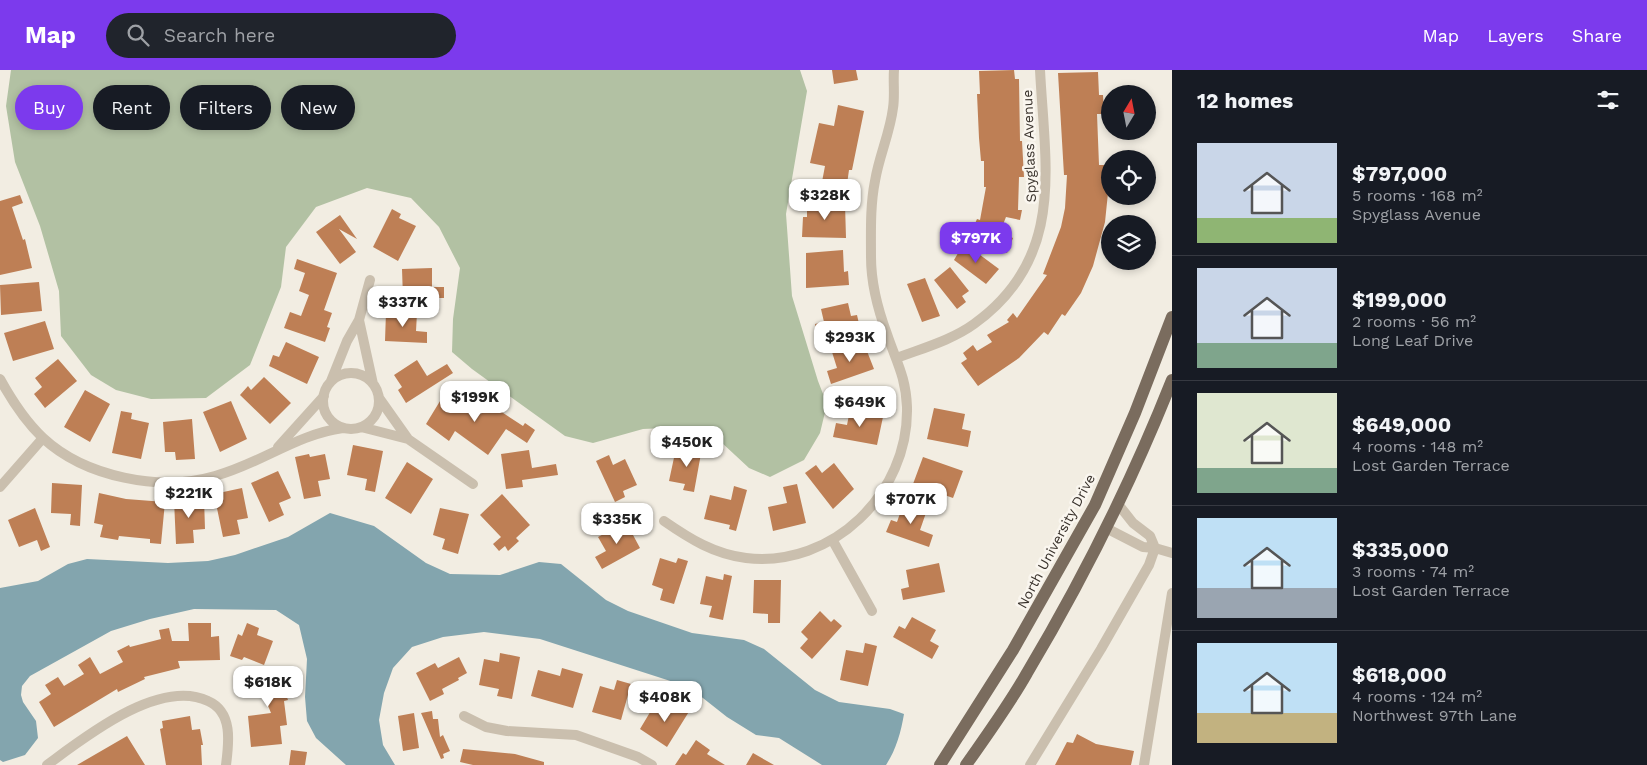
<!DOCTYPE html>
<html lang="en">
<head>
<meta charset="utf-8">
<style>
	:root { --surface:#171b24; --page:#20242c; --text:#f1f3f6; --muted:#9ea1a6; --line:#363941; --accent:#7c3aed }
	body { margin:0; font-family:"Work Sans",sans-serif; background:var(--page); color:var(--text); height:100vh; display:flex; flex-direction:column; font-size:19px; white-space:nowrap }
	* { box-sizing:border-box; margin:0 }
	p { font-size:16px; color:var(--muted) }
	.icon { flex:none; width:28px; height:28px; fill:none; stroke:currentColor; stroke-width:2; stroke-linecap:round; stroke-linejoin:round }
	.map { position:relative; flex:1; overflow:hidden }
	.drawer { display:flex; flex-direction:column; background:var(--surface); width:475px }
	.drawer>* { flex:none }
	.guide { position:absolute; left:15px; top:15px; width:475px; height:45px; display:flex; gap:10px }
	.needle { width:32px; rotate:10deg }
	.fabs { position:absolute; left:1101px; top:15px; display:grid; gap:10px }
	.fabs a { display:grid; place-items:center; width:55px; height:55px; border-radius:50%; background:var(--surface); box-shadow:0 2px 8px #0003; font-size:25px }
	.price { position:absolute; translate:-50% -42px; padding:0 11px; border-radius:10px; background:#fff; color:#222; font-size:16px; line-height:32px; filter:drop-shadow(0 1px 2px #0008) }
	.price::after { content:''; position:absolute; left:50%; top:30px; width:15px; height:11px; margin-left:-8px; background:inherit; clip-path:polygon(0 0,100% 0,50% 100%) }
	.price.current { background:var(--accent); color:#fff }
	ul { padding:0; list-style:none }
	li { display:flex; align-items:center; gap:15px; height:125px; padding:0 25px }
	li+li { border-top:1px solid var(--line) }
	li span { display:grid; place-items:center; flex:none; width:140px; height:100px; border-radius:0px; color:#555 }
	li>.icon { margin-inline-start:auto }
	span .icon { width:60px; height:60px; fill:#fffc; stroke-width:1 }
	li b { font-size:21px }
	h2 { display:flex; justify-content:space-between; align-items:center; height:60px; padding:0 25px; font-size:21px }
	.chip { padding:0 18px; border-radius:22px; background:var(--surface); box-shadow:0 2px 8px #0003; font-size:18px; line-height:45px }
	.chip.current { background:var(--accent); color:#fff }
	header { display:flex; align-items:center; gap:30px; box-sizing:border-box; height:70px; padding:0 25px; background:var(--accent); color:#fff }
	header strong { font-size:24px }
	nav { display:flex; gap:28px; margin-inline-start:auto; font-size:18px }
	.search { width:350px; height:45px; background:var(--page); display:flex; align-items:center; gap:12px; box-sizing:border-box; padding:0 18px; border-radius:28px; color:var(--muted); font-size:19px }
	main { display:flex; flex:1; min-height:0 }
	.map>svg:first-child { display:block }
	.green { fill:#b2c1a3 }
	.water { fill:#83a5ae }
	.building { fill:#be7f55 }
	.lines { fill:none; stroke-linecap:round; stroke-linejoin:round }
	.minor { stroke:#cabfae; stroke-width:10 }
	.major { stroke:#7a6c5e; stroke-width:12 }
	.labels { text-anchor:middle; stroke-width:5; stroke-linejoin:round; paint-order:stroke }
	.street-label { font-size:14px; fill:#39322c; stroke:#faf6ef }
</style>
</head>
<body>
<header>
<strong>Map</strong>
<div class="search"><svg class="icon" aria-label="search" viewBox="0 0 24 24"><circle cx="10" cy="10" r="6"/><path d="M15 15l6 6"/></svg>Search here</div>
<nav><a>Map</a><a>Layers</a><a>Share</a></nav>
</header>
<main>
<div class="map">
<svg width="1172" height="695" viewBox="0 0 1172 695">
	<rect width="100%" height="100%" fill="#f2ede2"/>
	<!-- green -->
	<path class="green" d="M11,0h789l7,21 -21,123 6,82 26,85 9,23 -7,29 -16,27 -34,17 -21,-9 -28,-26 -35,-15 -43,2 -50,14 -28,-7 -93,-67 -20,-17 1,-33 7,-51 -21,-41 -28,-29 -44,-10 -51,19 -30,40 -5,40 -31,78 -44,33 -55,1 -35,-9 -25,-15 -30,-39 -2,-45 -19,-65 -25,-64 -9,-56z"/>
	<!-- water -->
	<path class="water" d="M330,443l44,13 52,37 24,11 50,1 39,-13 22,2 45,36 22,11 64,22 52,7 20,9 51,41 24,12 51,7 14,5c-3,18 -8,36 -18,51h-64l-43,-27 -23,-3 -29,-18 -38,-30 -149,-48 -56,-7 -41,5 -31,10 -19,21 -9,25 -5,27 4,25 12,20h-49l-30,-27 -9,-17 -2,-24 2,-38 -8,-34 -23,-15 -82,-1 -44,10 -39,12 -81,45 -8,10 -1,9 2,7 13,19 2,17 -13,17 -22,7 -3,-2v-172l38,-7 30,-17 19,-5 81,4 40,-2 27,-6 53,-18z"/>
	<!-- building -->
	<path class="building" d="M832,0h24l2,10 -24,4z
		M1014,0l1,9h4l1,62h2l2,36h-5l-1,33h4l-2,10 -14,-3 -6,15 13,6 -6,15 -38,-16 8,-18 3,1 6,-33h-2v-26h-3l-2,-23 -2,-44h3l-1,-23z
		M1098,2l1,23h4l1,19h-7l2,51h8l1,28 -3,29 -12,44 -12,27 -16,23 -3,-2 -14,21 -4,-3 -25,26 -41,28 -17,-23 6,-4 -4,-6 10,-8 4,6 15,-9 -5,-7 22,-13 -2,-2 6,-7 4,5 30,-43 -4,-1 18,-47 4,-19 2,-33h-3l-6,-102z
		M838,35l26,6 -12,59h-3l-3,21 -25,-4 4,-21 -15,-3 9,-40 15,3z
		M20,125l3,8 -11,4 11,33 2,-1 7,29 -32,7v-74z
		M807,132l38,2 1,34 -44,-1 1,-20h4z
		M392,139l9,5 -2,4 17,8 -18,35 -25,-14z
		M340,145l17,24 -18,-10 17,23 -16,12 -24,-32z
		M964,173l35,26 -13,15 -32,-24z
		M843,180l1,22 4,-1 1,14 -43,3v-35z
		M297,189l40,14 -13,37 8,3 -5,14 3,1 -5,14 -41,-14 6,-16 11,4 8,-21 -10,-4 6,-18 -11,-4z
		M950,197l19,24 -7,5 4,6 -9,7 -23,-29z
		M432,198v19h12v11h-41l-1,-29z
		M925,208l15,38 -18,6 -15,-38z
		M39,212l3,29 -41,4 -1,-30z
		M848,233l3,13 6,-1 3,13 -42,9 -3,-13 9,-2 -3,-13z
		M386,242l31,1 -1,18 11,1v11l-42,-2z
		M45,251l9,28 -41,12 -9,-28z
		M863,271l11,28 -43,15 -4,-13 10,-3 -5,-16z
		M286,272l33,15 -12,27 -38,-18 4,-11 6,2z
		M58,289l19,22 -32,27 -11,-14 8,-7 -7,-9z
		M417,290l10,16 20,-12 6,9 -47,30 -8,-13 4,-3 -8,-12z
		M264,307l27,26 -21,21 -30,-29 8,-9 3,4z
		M448,318l9,6 -2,4 26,16 7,-11 35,23 2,-3 10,7 -8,13 -21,-14 -18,26 -33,-24 -6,10 -23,-17z
		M85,320l25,14 -20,38 -26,-15z
		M231,331l16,38 -27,13 -17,-40z
		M934,338l31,6 -3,15 9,2 -3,16 -41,-8z
		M850,340l33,7 -6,28 -44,-8 3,-14 11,2z
		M121,341l11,2 -1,6 18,4 -8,36 -29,-6z
		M192,349l3,40 -19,1 -1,-8h-10l-2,-30z
		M353,375l30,6 -8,41 -10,-2 2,-11 -20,-4z
		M689,375l13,3 -8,44 -11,-2 2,-6 -16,-3 6,-28 11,2z
		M529,380l3,18 24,-4 2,11 -36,5 1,7 -17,2 -5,-35z
		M309,384l1,3 15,-3 5,25 -12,2 3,15 -17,3 -9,-42z
		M609,385l4,10 12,-6 12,26 -14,6 2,6 -10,5 -19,-41z
		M923,387l40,14 -10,27 -40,-14z
		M407,392l26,17 -22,35 -26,-16z
		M834,393l20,26 -21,20 -28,-36 11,-8 6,8z
		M278,401l13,27 -12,5 5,12 -15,7 -18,-39z
		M52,413l30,2 -2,41 -10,-1 1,-11 -20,-1z
		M797,414l9,39 -33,8 -5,-24 19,-4 -4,-16z
		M734,416l13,4 -11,41 -7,-2 1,-4 -26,-6 6,-24 21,5z
		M242,418l6,30 -11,2 3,14 -17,3 -9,-43z
		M99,423l27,6 39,3 -4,42 -11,-1v-4l-31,-3 -1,4 -18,-3 3,-12 -9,-2z
		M502,424l28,31 -14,13 3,3 -11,10 -3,-5 -6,5 -6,-7 8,-7 -21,-22z
		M196,428h8l1,31 -12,1 1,13 -18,1 -2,-44z
		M904,432l23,8 -7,20 13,5 -4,12 -43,-15 5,-12 6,2z
		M35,438l15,39 -9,4 -4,-11 -18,7 -11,-27z
		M440,438l29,6 -11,40 -16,-5 3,-10 -12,-4z
		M626,452l14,26 -38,21 -7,-12 11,-6 -8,-14z
		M660,488l16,5 2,-5 10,3 -14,43 -14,-4 3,-11 -11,-4z
		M939,493l6,29 -42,8 -2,-11 8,-2 -3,-17z
		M724,504l8,2 -9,44 -14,-3 3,-11 -12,-2 6,-28 17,4z
		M754,510h27l-1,43h-12v-9l-15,-1z
		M820,541l11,11 3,-3 8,7 -30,33 -12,-11 8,-9 -7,-7z
		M912,547l24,13 -6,11 9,5 -7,13 -39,-22 6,-11 6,3z
		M188,553h23v14l8,-1 1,24 -42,1 2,7 -36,9 1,2 -27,13 -1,-3 -63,38 -15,-25 12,-8 -6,-9 13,-8 6,9 20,-12 -6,-9 12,-8 10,17 23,-12 -6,-11 12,-6 1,2 31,-8 -2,-9 10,-2 3,13h17z
		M247,553l12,5 -2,7 16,6 -9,24 -20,-8 -2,3 -12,-4 8,-22 4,2z
		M865,573l12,3 -9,40 -28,-6 6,-30 17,3z
		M500,583l20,4 -8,42 -15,-3 2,-7 -20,-4 5,-26 15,3z
		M459,587l8,16 -9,5 1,2 -17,9 2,5 -14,7 -14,-28 19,-10 3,5z
		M280,596l5,14 -4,1 7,19 -4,1 3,24 -7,1 2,18 -31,3 -3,-31 23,-3 -9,-22 -10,4 -6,-16z
		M562,598l21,6 -10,34 -42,-12 7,-26 22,6z
		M617,610l14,4 -10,36 -29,-8 8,-26 14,4z
		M675,632l15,8 -23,37 -27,-18 15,-25 14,8z
		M432,641l1,8h5l2,18 3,-2 7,16 -7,3 1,4 -3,1 -20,-46z
		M414,643l5,35 -16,3 -5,-35z
		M190,646l2,14 8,-1 3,16h-2l1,20h-36l-6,-36 3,-1 -1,-7z
		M1077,664l19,10 38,7 -3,14h-76l12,-23 6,1z
		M127,666l18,29h-68z
		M696,670l14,10 -3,4 18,11h-50l8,-12 3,2z
		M463,679l52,5 29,8v3h-71l-13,-3z
		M291,680l16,2 -2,13h-16z
		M753,683l21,12h-28z"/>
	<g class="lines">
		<!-- minor -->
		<path class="minor" d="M359,250l14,64
			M897,288c26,-10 55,-18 77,-34 92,-66 71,-157 66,-254
			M323 331a28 28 0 1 1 56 0a28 28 0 1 1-56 0Z
			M0,309c11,20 26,43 43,59 42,39 117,54 172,38 45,-12 82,-42 128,-48
			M331,311l16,-40 12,-21 11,-40
			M379,328l29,41
			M361,357l47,12 65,45
			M278,377l46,-51
			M0,417l43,-49
			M664,451c26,18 50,33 82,37 87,10 163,-65 161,-151 -1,-30 -11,-46 -20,-73 -9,-24 -16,-51 -16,-77 0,-25 -1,-51 4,-76 4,-25 15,-48 18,-73 2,-12 0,-26 1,-38
			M1106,458l37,19 12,1 -5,-12 -17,-13 -15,-19
			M833,471l39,70
			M464,646l22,11 21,4 69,4 62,22 14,8
			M47,695c38,-28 112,-87 161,-64 25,11 21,41 18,64
			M1030,695l71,-116 48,-84 6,-17 17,5
			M1144,695l28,-172"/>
		<!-- major -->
		<path class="major" d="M940,695l73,-115 82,-145 40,-92 37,-96
			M966,695c21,-30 43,-60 61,-92 56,-94 105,-192 145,-293"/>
	</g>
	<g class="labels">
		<!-- street labels -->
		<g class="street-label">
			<text transform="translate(1029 76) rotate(-92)" y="5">Spyglass Avenue</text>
			<text transform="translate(1056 471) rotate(-62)" y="5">North University Drive</text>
		</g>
	</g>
</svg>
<div class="fabs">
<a><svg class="needle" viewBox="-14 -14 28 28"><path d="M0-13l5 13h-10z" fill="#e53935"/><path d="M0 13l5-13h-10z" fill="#9ea1a6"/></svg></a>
<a><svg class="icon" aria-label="locate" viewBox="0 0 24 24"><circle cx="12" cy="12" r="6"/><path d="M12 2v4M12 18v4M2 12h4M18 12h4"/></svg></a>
<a><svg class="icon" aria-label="layers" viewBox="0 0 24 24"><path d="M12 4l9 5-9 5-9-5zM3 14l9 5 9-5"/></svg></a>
</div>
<b class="price" style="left:825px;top:151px">$328K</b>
<b class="price current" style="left:976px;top:194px">$797K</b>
<b class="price" style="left:403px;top:258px">$337K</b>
<b class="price" style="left:850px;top:293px">$293K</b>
<b class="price" style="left:475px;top:353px">$199K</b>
<b class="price" style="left:860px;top:358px">$649K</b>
<b class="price" style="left:687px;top:398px">$450K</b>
<b class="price" style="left:189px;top:449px">$221K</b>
<b class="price" style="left:911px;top:455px">$707K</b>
<b class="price" style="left:617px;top:475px">$335K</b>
<b class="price" style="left:268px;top:638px">$618K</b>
<b class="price" style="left:665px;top:653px">$408K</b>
<div class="guide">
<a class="chip current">Buy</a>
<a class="chip">Rent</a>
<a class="chip">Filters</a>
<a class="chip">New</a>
</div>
</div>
<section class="drawer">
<h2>12 homes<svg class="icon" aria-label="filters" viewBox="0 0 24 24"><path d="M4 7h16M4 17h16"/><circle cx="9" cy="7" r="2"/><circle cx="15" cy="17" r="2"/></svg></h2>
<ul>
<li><span style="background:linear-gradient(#c9d6e8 75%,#8fb573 0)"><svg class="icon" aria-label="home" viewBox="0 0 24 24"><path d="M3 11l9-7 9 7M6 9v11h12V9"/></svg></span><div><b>$797,000</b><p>5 rooms · 168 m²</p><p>Spyglass Avenue</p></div></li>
<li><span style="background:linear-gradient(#c9d6e8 75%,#7fa58c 0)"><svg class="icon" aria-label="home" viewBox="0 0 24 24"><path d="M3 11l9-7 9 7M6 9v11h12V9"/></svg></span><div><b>$199,000</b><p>2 rooms · 56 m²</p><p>Long Leaf Drive</p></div></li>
<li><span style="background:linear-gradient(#dfe7d0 75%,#7fa58c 0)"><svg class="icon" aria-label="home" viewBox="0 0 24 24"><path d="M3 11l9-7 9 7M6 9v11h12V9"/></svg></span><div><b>$649,000</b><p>4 rooms · 148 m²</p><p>Lost Garden Terrace</p></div></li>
<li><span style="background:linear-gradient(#bfe0f5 70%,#9aa5b1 0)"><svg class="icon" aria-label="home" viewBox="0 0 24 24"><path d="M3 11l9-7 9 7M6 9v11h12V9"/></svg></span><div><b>$335,000</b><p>3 rooms · 74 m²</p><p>Lost Garden Terrace</p></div></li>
<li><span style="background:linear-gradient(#bfe0f5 70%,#c2b280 0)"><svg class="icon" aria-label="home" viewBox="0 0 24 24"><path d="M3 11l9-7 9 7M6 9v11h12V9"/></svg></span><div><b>$618,000</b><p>4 rooms · 124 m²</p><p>Northwest 97th Lane</p></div></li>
</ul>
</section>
</main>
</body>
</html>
